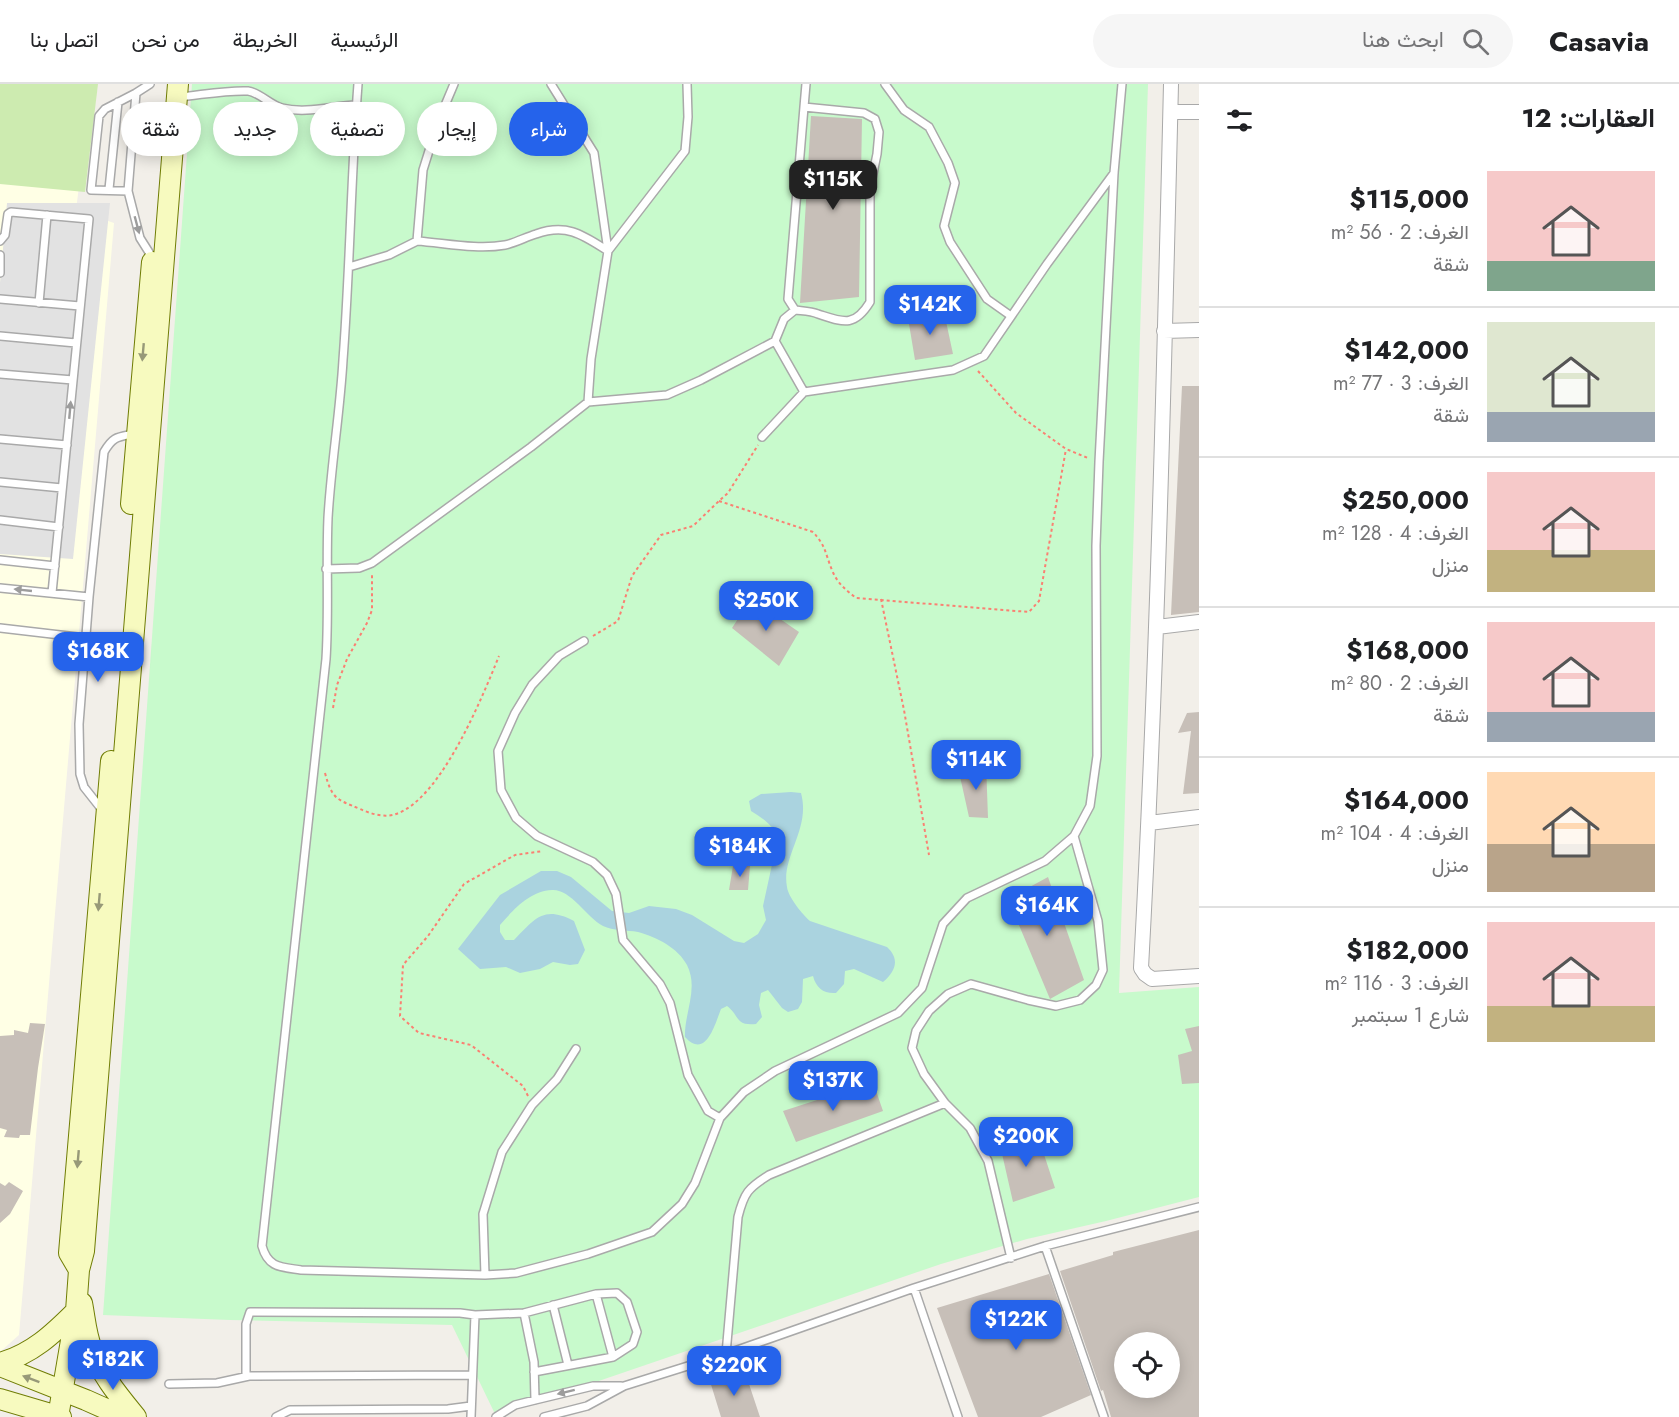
<!DOCTYPE html>
<html lang="ar">
<head>
<meta charset="utf-8">
<style>
	:root { --surface:#fff; --page:#f6f6f6; --text:#202124; --muted:#757577; --line:#e0e0e0; --accent:#2563eb }
	body { margin:0; font-family:Jost,Vazirmatn,sans-serif; background:var(--page); color:var(--text); direction:rtl; height:100vh; display:flex; flex-direction:column; font-size:22px; white-space:nowrap }
	* { box-sizing:border-box; margin:0 }
	p { font-size:20px; color:var(--muted) }
	.icon { flex:none; width:33px; height:33px; fill:none; stroke:currentColor; stroke-width:2; stroke-linecap:round; stroke-linejoin:round }
	.map { position:relative; flex:1; overflow:hidden; direction:ltr }
	.drawer { display:flex; flex-direction:column; background:var(--surface); width:480px }
	.drawer>* { flex:none }
	.banner { position:absolute; left:18px; top:18px; width:570px; height:54px; direction:rtl; display:flex; gap:12px }
	.buttons { position:absolute; left:1114px; top:1248px; display:grid; gap:12px }
	.buttons a { display:grid; place-items:center; width:66px; height:66px; border-radius:50%; background:var(--surface); box-shadow:0 3px 15px #0003; font-size:30px }
	.price { position:absolute; translate:-50% -51px; padding:0 14px; border-radius:12px; background:var(--accent); color:#fff; font-size:20px; line-height:39px; filter:drop-shadow(0 2px 3px #0008) }
	.price::after { content:''; position:absolute; left:50%; top:36px; width:18px; height:14px; margin-left:-9px; background:inherit; clip-path:polygon(0 0,100% 0,50% 100%) }
	.price.current { background:#222; color:#fff }
	ul { padding:0; list-style:none }
	li { display:flex; align-items:center; gap:18px; height:150px; padding:0 24px }
	li+li { border-top:2px solid var(--line) }
	li span { display:grid; place-items:center; flex:none; width:168px; height:120px; border-radius:0px; color:#555 }
	li>.icon { margin-inline-start:auto }
	span .icon { width:72px; height:72px; fill:#fffc; stroke-width:1 }
	li b { font-size:26px }
	h2 { display:flex; justify-content:space-between; align-items:center; height:72px; padding:0 24px; font-size:26px }
	.tag { padding:0 21px; border-radius:27px; background:var(--surface); box-shadow:0 3px 15px #0003; font-size:21px; line-height:54px }
	.tag.current { background:var(--accent); color:#fff }
	header { display:flex; align-items:center; gap:36px; box-sizing:border-box; height:84px; padding:0 30px; background:var(--surface); border-bottom:2px solid var(--line) }
	header strong { font-size:28px }
	nav { display:flex; gap:33px; margin-inline-start:auto; font-size:21px }
	.search { width:420px; height:54px; background:var(--page); display:flex; align-items:center; gap:15px; box-sizing:border-box; padding:0 21px; border-radius:33px; color:var(--muted); font-size:22px }
	main { display:flex; flex:1; min-height:0 }
	.map>svg:first-child { display:block }
	.education { fill:#ffffe5 }
	.grass { fill:#cdebb0 }
	.park { fill:#c8facc }
	.parking { fill:#e2e2e2 }
	.water { fill:#aad3df }
	.building { fill:#c7bfb8; fill-rule:evenodd }
	.lines { fill:none; stroke-linecap:round; stroke-linejoin:round }
	.lane-casing { stroke:#a9a9a9; stroke-width:10 }
	.street-casing { stroke:#a9a9a9; stroke-width:16 }
	.secondary-casing { stroke:#707d05; stroke-width:22 }
	.path { stroke:#fa8072; stroke-width:2; stroke-dasharray:3 3; stroke-linecap:butt }
	.lane { stroke:#fff; stroke-width:7 }
	.street { stroke:#fff; stroke-width:14 }
	.secondary { stroke:#f7fabf; stroke-width:20 }
	.oneway { fill:#9c9c9c }
	.oneway2 { fill:#979978 }
</style>
</head>
<body>
<header>
<strong>Casavia</strong>
<div class="search"><svg class="icon" aria-label="search" viewBox="0 0 24 24"><circle cx="10" cy="10" r="6"/><path d="M15 15l6 6"/></svg>ابحث هنا</div>
<nav><a>الرئيسية</a><a>الخريطة</a><a>من نحن</a><a>اتصل بنا</a></nav>
</header>
<main>
<section class="drawer">
<h2>العقارات: 12<svg class="icon" aria-label="filters" viewBox="0 0 24 24"><path d="M4 7h16M4 17h16"/><circle cx="9" cy="7" r="2"/><circle cx="15" cy="17" r="2"/></svg></h2>
<ul>
<li><span style="background:linear-gradient(#f6c9c9 75%,#7fa58c 0)"><svg class="icon" aria-label="home" viewBox="0 0 24 24"><path d="M3 11l9-7 9 7M6 9v11h12V9"/></svg></span><div><b>$115,000</b><p>الغرف: 2 · 56 m²</p><p>شقة</p></div></li>
<li><span style="background:linear-gradient(#dfe7d0 75%,#9aa5b1 0)"><svg class="icon" aria-label="home" viewBox="0 0 24 24"><path d="M3 11l9-7 9 7M6 9v11h12V9"/></svg></span><div><b>$142,000</b><p>الغرف: 3 · 77 m²</p><p>شقة</p></div></li>
<li><span style="background:linear-gradient(#f6c9c9 65%,#c2b280 0)"><svg class="icon" aria-label="home" viewBox="0 0 24 24"><path d="M3 11l9-7 9 7M6 9v11h12V9"/></svg></span><div><b>$250,000</b><p>الغرف: 4 · 128 m²</p><p>منزل</p></div></li>
<li><span style="background:linear-gradient(#f6c9c9 75%,#9aa5b1 0)"><svg class="icon" aria-label="home" viewBox="0 0 24 24"><path d="M3 11l9-7 9 7M6 9v11h12V9"/></svg></span><div><b>$168,000</b><p>الغرف: 2 · 80 m²</p><p>شقة</p></div></li>
<li><span style="background:linear-gradient(#ffd9b3 60%,#b9a48a 0)"><svg class="icon" aria-label="home" viewBox="0 0 24 24"><path d="M3 11l9-7 9 7M6 9v11h12V9"/></svg></span><div><b>$164,000</b><p>الغرف: 4 · 104 m²</p><p>منزل</p></div></li>
<li><span style="background:linear-gradient(#f6c9c9 70%,#c2b280 0)"><svg class="icon" aria-label="home" viewBox="0 0 24 24"><path d="M3 11l9-7 9 7M6 9v11h12V9"/></svg></span><div><b>$182,000</b><p>الغرف: 3 · 116 m²</p><p>شارع 1 سبتمبر</p></div></li>
</ul>
</section>
<div class="map">
<svg width="1199" height="1333" viewBox="0 0 1199 1333">
	<rect width="100%" height="100%" fill="#f2efe9"/>
	<!-- education -->
	<path class="education" d="M0,0h92l-16,126 38,13 -95,1112 -19,17z"/>
	<!-- grass -->
	<path class="grass" d="M0,0h98l-13,108 -85,-8z"/>
	<!-- park -->
	<path class="park" d="M192,0h956l-29,909 80,-6v210l-93,24 -79,18 -86,25 -445,152 -44,-91 -222,-5 -127,-5z"/>
	<!-- parking -->
	<path class="parking" d="M7,119h103l-37,356 -73,-5v-271z"/>
	<!-- water -->
	<path class="water" d="M791,708l10,1c10,36 -20,63 -14,94 1,10 16,28 23,34l77,26c13,12 9,24 -4,35l-29,-13 -9,2 -1,13 -8,9c-12,1 -20,-5 -23,-17l-10,3 -1,23 -4,7 -10,3 -6,-4 -14,-18 -7,3 -2,12 3,12 -6,7c-21,2 -16,-8 -29,-18l-6,3c-6,15 -15,51 -36,28 -1,-24 14,-48 2,-72 -9,-17 -30,-28 -49,-33 -11,-2 -25,-1 -35,-6 -18,-10 -32,-37 -51,-36 -22,1 -38,19 -52,35v7l5,8h9c21,-21 29,-35 60,-19l11,29 -7,14 -8,1 -17,-3 -13,7 -20,4 -14,-6 -26,2 -22,-20 42,-54 41,-24h16l14,6 41,34 17,2 20,-7 27,3 16,6 42,26 10,2 14,-9 8,-14 -3,-14 15,-69c-6,-13 -16,-19 -27,-26l-2,-10 12,-7z"/>
	<!-- building -->
	<path class="building" d="M811,32l51,3 -3,178 -59,6z
		M944,228l9,42 -38,6 -7,-42z
		M1182,302h17v226l-28,3z
		M751,515l48,33 -20,34 -47,-38z
		M1199,628v81l-16,1 8,-63 -13,2 9,-20z
		M986,679l2,55 -19,-1 -10,-45z
		M733,782h17l-2,24h-19z
		M1048,793l36,103 -34,19 -42,-100z
		M30,939l15,1 -7,44 -8,67h-10l-1,3 -15,-1 3,-7 -7,-2v-92l14,-1v-5l14,3z
		M1199,942v57l-17,1 -4,-29 14,-4 -7,-22z
		M873,998l10,29 -87,31 -13,-31z
		M1037,1049l18,55 -42,14 -13,-57z
		M9,1098l14,9 -13,23 -10,9v-40l5,3z
		M1199,1146v187h-88l-8,-27 -2,1 -41,-120 53,-16v-3zM1125,1258h45v46h-45z
		M1049,1190l42,121 -50,22h-63l-41,-109z
		M730,1288l3,11 14,-5 13,39h-39l-12,-39z"/>
	<g class="lines">
		<defs>
			<path id="lane" d="M150,0l-14,9 -8,98 12,47 12,19
				M358,0c-7,92 -8,184 -15,276 -3,53 -12,105 -15,158 -2,47 1,94 -2,141l-64,587c6,22 19,21 39,24l184,5 31,-2 72,-19 64,-22 30,-28 13,-21 25,-65 24,-26 31,-21 123,-58 24,-25 21,-64 24,-26 78,-37 29,-25 16,-30 7,-50 -1,-210 3,-84 15,-289 8,-89
				M454,0l-16,38 -15,48 -6,71c28,2 60,9 88,4 10,-2 21,-8 31,-11 31,-11 47,1 72,17l77,-100 3,-34 -1,-33
				M551,0l43,69 14,98 -17,108 -3,43 79,-7 34,-15 74,-39 29,51
				M885,0l19,26 25,17 19,36 7,20 -11,43 6,16 37,57 24,17
				M178,13c23,-2 48,-7 70,-6 11,1 22,14 34,17 24,6 50,-2 74,-3
				M804,23l60,6 11,6 4,13 -2,22 -7,34v114c-16,26 -27,20 -52,12 -7,-3 -15,-3 -23,-4l-7,-11 16,-192 2,-23
				M109,105l9,-87
				M128,107l-37,-1 8,-74 6,-7 31,-16
				M0,157l5,-6 3,-21 3,-2 78,7 -37,374
				M0,171v18
				M349,183l40,-12 28,-14
				M0,215l80,7
				M39,219l8,-88
				M0,252l76,7
				M775,257l9,-22 11,-9
				M0,290l73,6
				M762,353l42,-45 149,-22 31,-14 63,-92 67,-91
				M0,355l67,6
				M0,398l62,6
				M0,436l59,7
				M0,476l55,6
				M326,485l33,-1 13,-5 159,-116 57,-45
				M0,504l89,9
				M0,544l86,10
				M584,557l-25,15 -27,29 -17,28 -17,38 3,39 15,28 21,18 56,26 14,13 9,19 7,46 37,44 10,19 18,72 20,36 12,7
				M103,727l-19,-24 -4,-13 -1,-50 10,-127 15,-145c9,-16 14,-15 30,-18
				M1045,1162l59,171
				M1011,1174l-23,-97 -18,-33 -25,-25 -21,-29 -12,-26 4,-17 13,-20 19,-17 23,-10 57,16 28,6 24,-6 16,-15 7,-15 -5,-49 -24,-85
				M485,1191l-2,-61 19,-62 30,-47 25,-26 19,-30
				M914,1204l44,129
				M596,1210l17,63
				M553,1221l15,60
				M524,1229l10,49 1,38
				M475,1231l49,-2 72,-19 21,-1 10,9 10,30 -4,12 -20,13 -79,15
				M726,1270l12,-137c6,-24 10,-29 31,-42l176,-72
				M246,1292v-52l4,-12 210,1 15,2 -4,102
				M169,1300l48,-1 32,-7 223,-1
				M276,1333l14,-7 158,-1 23,-3
				M496,1333l19,-12 20,-5 58,-14h28
				M544,1333l43,-11 37,-20 102,-32 188,-66 131,-42 154,-39"/>
			<path id="street" d="M1171,0c-7,295 -14,590 -30,884l4,6 7,5 47,-3
				M1171,28h28
				M1164,247l35,-1
				M1157,543l42,-5
				M1149,739l50,-6"/>
			<path id="secondary" d="M131,420l21,-242
				M79,1186l-10,-17 42,-492
				M82,1219c3,15 4,32 10,46 9,26 27,47 44,68
				M0,1279c32,-9 53,-29 76,-52
				M0,1282l86,34 38,17
				M0,1315l61,18
				M58,1333l18,-106 3,-41 5,-19 94,-1167"/>
		</defs>
		<!-- lane casing -->
		<use href="#lane" class="lane-casing"/>
		<!-- street casing -->
		<use href="#street" class="street-casing"/>
		<!-- secondary casing -->
		<use href="#secondary" class="secondary-casing"/>
		<!-- path -->
		<path class="path" d="M978,287l38,42 50,36 22,9
			M719,417l94,31c13,14 12,21 19,38 5,13 14,20 24,28l173,14 10,-11 27,-152
			M881,515l23,111 25,145
			M593,552l25,-15 14,-45 29,-41 32,-9 26,-25 9,-8 30,-48
			M333,624l4,-23 10,-26 20,-36 5,-13v-35
			M325,689c7,26 11,26 35,36 11,5 25,9 36,5 45,-15 86,-116 103,-158
			M528,1012l-5,-10 -52,-41 -52,-12 -19,-17 3,-51 25,-29 36,-52 51,-29 28,-4"/>
		<!-- lane -->
		<use href="#lane" class="lane"/>
		<!-- street -->
		<use href="#street" class="street"/>
		<!-- secondary -->
		<use href="#secondary" class="secondary"/>
	</g>
	<!-- one-way arrows -->
	<defs><path id="oneway-solid" d="M-6-.8H1V-3.2L6.5 0L1 3.2V.8H-6Z" transform="scale(1.5)"/></defs>
	<g class="oneway">
		<use href="#oneway-solid" transform="translate(137 141) rotate(75)"/>
		<use href="#oneway-solid" transform="translate(70 326) rotate(-85)"/>
		<use href="#oneway-solid" transform="translate(23 506) rotate(-174)"/>
		<use href="#oneway-solid" transform="translate(566 1308) rotate(166)"/>
	</g>
	<g class="oneway2">
		<use href="#oneway-solid" transform="translate(143 268) rotate(95)"/>
		<use href="#oneway-solid" transform="translate(99 818) rotate(95)"/>
		<use href="#oneway-solid" transform="translate(78 1075) rotate(95)"/>
		<use href="#oneway-solid" transform="translate(31 1295) rotate(-159)"/>
	</g>
</svg>
<div class="buttons">
<a><svg class="icon" aria-label="locate" viewBox="0 0 24 24"><circle cx="12" cy="12" r="6"/><path d="M12 2v4M12 18v4M2 12h4M18 12h4"/></svg></a>
</div>
<b class="price current" style="left:833px;top:127px">$115K</b>
<b class="price" style="left:930px;top:252px">$142K</b>
<b class="price" style="left:766px;top:548px">$250K</b>
<b class="price" style="left:98px;top:599px">$168K</b>
<b class="price" style="left:976px;top:707px">$114K</b>
<b class="price" style="left:740px;top:794px">$184K</b>
<b class="price" style="left:1047px;top:853px">$164K</b>
<b class="price" style="left:833px;top:1028px">$137K</b>
<b class="price" style="left:1026px;top:1084px">$200K</b>
<b class="price" style="left:1016px;top:1267px">$122K</b>
<b class="price" style="left:113px;top:1307px">$182K</b>
<b class="price" style="left:734px;top:1313px">$220K</b>
<div class="banner">
<a class="tag current">شراء</a>
<a class="tag">إيجار</a>
<a class="tag">تصفية</a>
<a class="tag">جديد</a>
<a class="tag">شقة</a>
</div>
</div>
</main>
</body>
</html>
